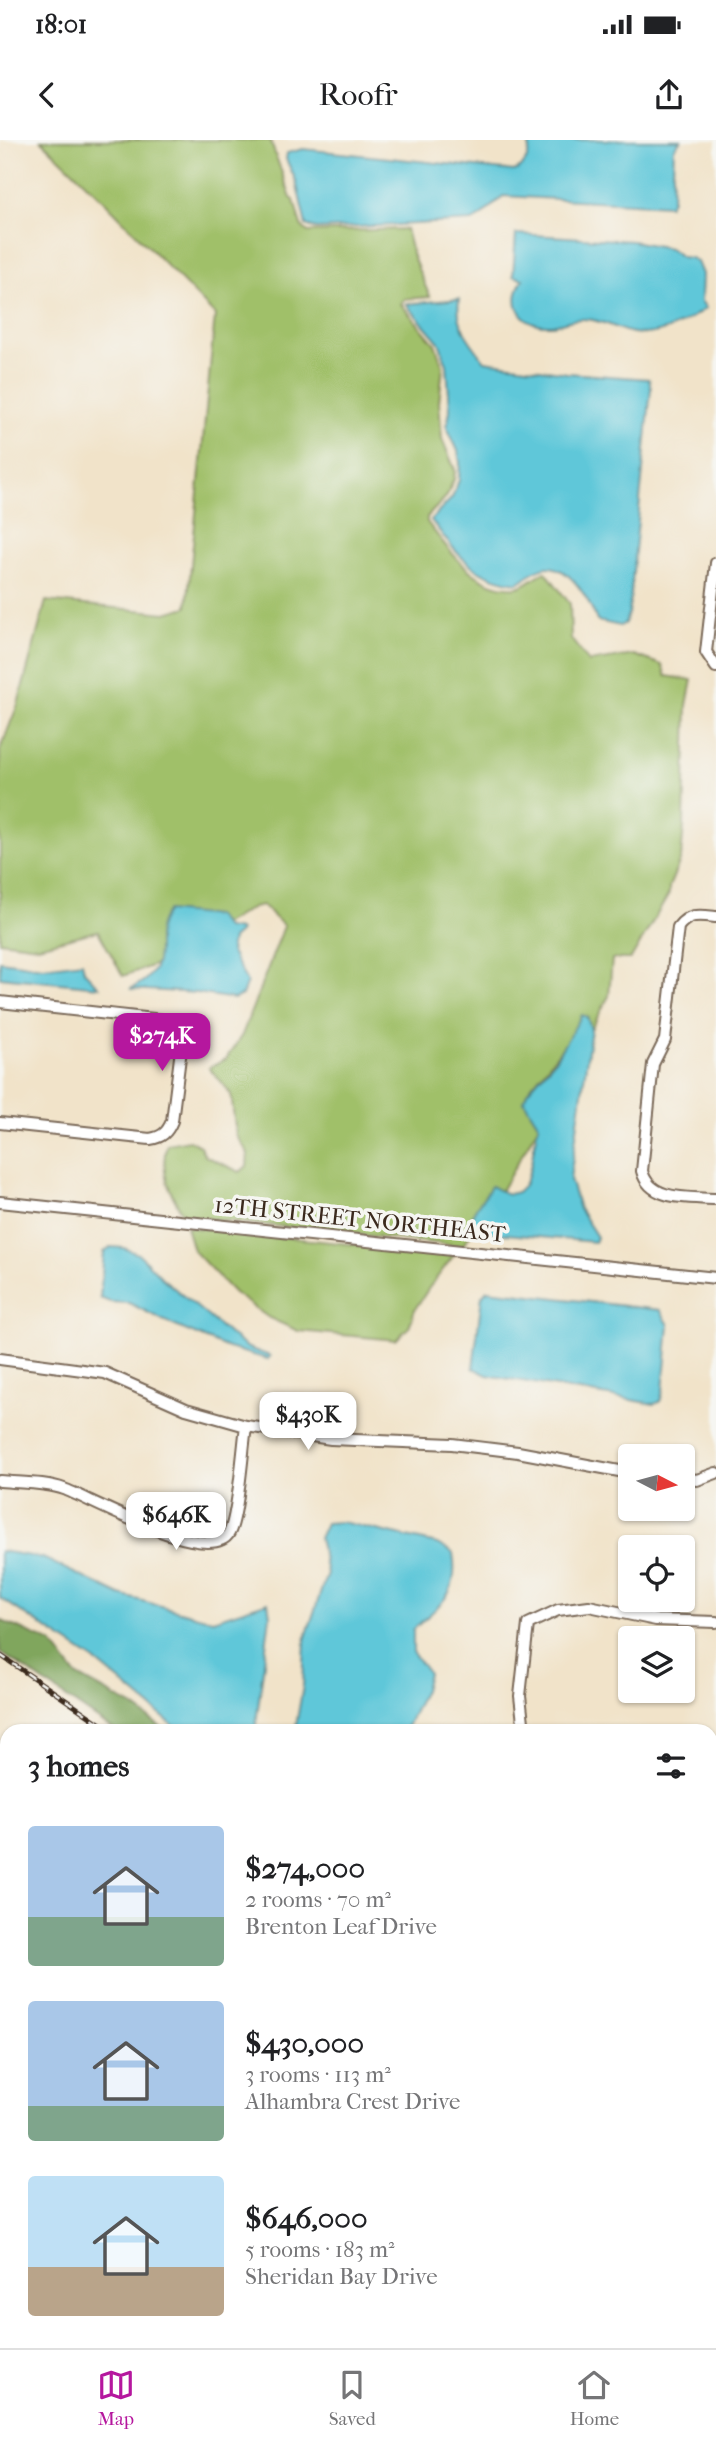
<!DOCTYPE html>
<html lang="en">
<head>
<meta charset="utf-8">
<style>
	:root { --surface:#fff; --page:#f6f6f6; --text:#202124; --muted:#757577; --line:#e0e0e0; --accent:#b5179e }
	body { margin:0; font-family:"IM FELL French Canon",serif; background:var(--page); color:var(--text); height:100vh; display:flex; flex-direction:column; font-size:26px; white-space:nowrap }
	* { box-sizing:border-box; margin:0 }
	p { font-size:23px; color:var(--muted) }
	.icon { flex:none; width:38px; height:38px; fill:none; stroke:currentColor; stroke-width:2; stroke-linecap:round; stroke-linejoin:round }
	.map { position:relative; flex:1; overflow:hidden }
	.drawer { position:absolute; left:0px; top:1584px; width:718px; height:625px; display:flex; flex-direction:column; background:var(--surface); border-radius:21px 21px 0 0; box-shadow:0 2px 5px #0004 }
	.drawer>* { flex:none }
	.needle { width:46px; rotate:96deg }
	.buttons { position:absolute; left:618px; top:1304px; display:grid; gap:14px }
	.buttons a { display:grid; place-items:center; width:77px; height:77px; border-radius:7px; background:var(--surface); box-shadow:0 2px 5px #0004; font-size:35px }
	.price { position:absolute; translate:-50% -60px; padding:0 16px; border-radius:14px; background:#fff; color:#222; font-size:23px; line-height:46px; filter:drop-shadow(0 2px 4px #0008) }
	.price::after { content:''; position:absolute; left:50%; top:42px; width:21px; height:16px; margin-left:-10px; background:inherit; clip-path:polygon(0 0,100% 0,50% 100%) }
	.price.on { background:var(--accent); color:#fff }
	ul { padding:0; list-style:none }
	li { display:flex; align-items:center; gap:21px; height:175px; padding:0 28px }
	li span { display:grid; place-items:center; flex:none; width:196px; height:140px; border-radius:7px; color:#555 }
	li>.icon { margin-inline-start:auto }
	span .icon { width:84px; height:84px; fill:#fffc; stroke-width:1 }
	li b { font-size:30px }
	h2 { display:flex; justify-content:space-between; align-items:center; height:84px; padding:0 28px; font-size:30px }
	.status { display:flex; justify-content:space-between; align-items:center; height:49px; padding:0 35px; background:var(--surface); direction:ltr }
	.status svg { height:19px; fill:currentColor }
	header { display:flex; justify-content:space-between; align-items:center; height:91px; padding:0 28px; background:var(--surface); font-size:32px; font-weight:600 }
	.dock { display:flex; justify-content:space-around; align-items:center; height:98px; border-top:2px solid var(--line); background:var(--surface); font-size:19px; color:var(--muted) }
	.dock a { display:grid; justify-items:center; gap:4px }
	.dock .on { color:var(--accent) }
	.map>svg:first-child { display:block }
	.green { fill:#a0c069; stroke:#6e7544; stroke-width:2 }
	.forest { fill:#80a65d; stroke:#5e683e; stroke-width:2 }
	.water { fill:#5ec7d9; stroke:#4c787c; stroke-width:2 }
	.lines { fill:none; stroke-linecap:round; stroke-linejoin:round }
	.street-casing { stroke:#7b6b5a; stroke-width:14 }
	.street { stroke:#fff; stroke-width:10 }
	.rail-casing { stroke:#3b2a1e; stroke-width:5 }
	.rail { stroke:#f6f6f2; stroke-width:2.5; stroke-dasharray:8; stroke-linecap:butt }
	.labels { text-anchor:middle; stroke-width:7; stroke-linejoin:round; paint-order:stroke }
	.street-label { font-size:23px; fill:#3b2a1e; stroke:#f6f6f2 }
</style>
</head>
<body>
<div class="status"><b>18:01</b><svg viewBox="0 0 49 12"><path d="M0 12V9h3v3zM5 12V6h3v6zM10 12V3h3v9zM15 12V0h3v12zM26 1h20v11H26zM47 4h2v5h-2z"/></svg></div>
<header><svg class="icon" aria-label="back" viewBox="0 0 24 24"><path d="M15 5l-7 7 7 7"/></svg>Roofr<svg class="icon" aria-label="share" viewBox="0 0 24 24"><path d="M12 15V3M7 8l5-5 5 5M5 13v7h14v-7"/></svg></header>
<div class="map">
<svg width="716" height="2208" viewBox="0 0 716 2208">
	<rect width="100%" height="100%" fill="#f6f6f2"/>
	<filter id="ink" filterUnits="userSpaceOnUse"><feTurbulence type="fractalNoise" baseFrequency=".0143" numOctaves="2"/><feDisplacementMap in="SourceGraphic" scale="14" xChannelSelector="R" yChannelSelector="G"/><feConvolveMatrix kernelMatrix="1 2 1 2 8 2 1 2 1" color-interpolation-filters="sRGB"/></filter>
	<filter id="wash" filterUnits="userSpaceOnUse"><feTurbulence type="fractalNoise" baseFrequency=".00686" numOctaves="4" result="noise"/><feDisplacementMap in="SourceGraphic" scale="28" xChannelSelector="R" yChannelSelector="G"/><feGaussianBlur stdDeviation="1.57" result="paint"/><feColorMatrix in="noise" values="0 0 0 0 0 0 0 0 0 0 0 0 0 0 0 0 0 1.4 0 .05"/><feComposite in="paint" operator="in"/></filter>
	<g filter="url(#wash)">
		<rect width="100%" height="100%" fill="#f1e3c9"/>
		<!-- green -->
		<path class="green" d="M41,0h229l21,58 3,2 7,26 7,6 98,-3 7,28 17,40 -25,2 -4,5 34,40 8,22 -4,36 3,37 13,31 -1,9 -7,17 -20,21v5c22,28 49,69 90,65 10,-1 18,-12 29,-15l24,32 1,35 18,23 45,-7 28,10 4,11 26,4 -5,25 -3,120 -3,33 -12,29v7l-38,65h-19l-3,37 -18,33 -4,-12 -60,75 4,20 8,13 -38,66 -2,-1c-15,9 -26,17 -29,36l3,5 -11,15 -278,-30c-14,-23 -25,-44 -17,-72l22,-4 11,6 5,10 35,16 7,-6 1,-13 -12,-18 -5,-41 -22,-26 17,-9 16,-24 42,-109 -22,-21 -9,2 -30,18 -7,-9h-20l-38,21 1,6 -2,21 -34,12 -25,-45 -60,15 -38,-5v-191l18,-46 28,-103 120,12 21,-6 28,-292 -110,-113z
			M186,1087l268,28 -25,33 -14,21 -6,18 -13,13 -98,-9 -29,-13 -35,-25 -41,-43z"/>
		<!-- forest -->
		<path class="forest" d="M0,1480l52,23 24,32 58,32 32,24h-51l-115,-79z"/>
		<!-- water -->
		<path class="water" d="M530,0h151l-7,8 -2,51 -3,6 -166,-9 -22,20 -9,5 -156,8 -10,-4 -10,-44 -10,-22 1,-6 16,-4 211,22c14,-6 15,-17 16,-31z
			M516,94l116,7 37,7 13,9 9,1 6,4 5,12 -1,27 5,7c-22,16 -52,33 -81,23 -13,-5 -28,-12 -42,-12 -11,-1 -21,5 -32,6 -30,2 -44,-22 -28,-46l-10,-3z
			M459,159c-4,26 11,43 26,62l82,12 82,6 2,9 -22,224 -4,11 -5,3 -23,-5c-7,-19 -26,-55 -50,-54 -11,1 -20,10 -29,16 -45,-5 -61,-29 -87,-63l21,-22 7,-18 1,-18 -2,-11 -11,-24 3,-17 -3,-45 -8,-23 -33,-38z
			M168,771l48,5 10,12 13,2 1,2 -8,7 -2,12 17,31 -5,13 -8,4 -37,-6 -67,-4c49,-23 13,-49 38,-78z
			M0,821l43,6 39,-5 2,9 15,16 -99,-10z
			M582,875l5,2 4,12 -21,150 9,30 18,28 -3,5 -122,-11c-7,-16 12,-31 19,-45 4,2 10,6 15,7 29,7 25,-53 33,-68l-15,-24 3,-9 28,-32z
			M111,1107l13,1 16,7 22,23 67,56 19,14 22,8 -2,3 -40,-11 -55,-23 -44,-22 -19,-1 -10,-4 4,-46z
			M487,1150l173,20 9,15 -6,66 -3,11 -6,2 -167,-29 -14,-7 9,-72z
			M342,1382l95,22 16,9c7,43 -13,50 -40,77v23l15,20 -4,17 -19,41h-110l8,-45 2,-46 22,-67 -8,-35 7,-15z
			M0,1411l43,7 77,37 93,25 55,-18 2,14 -15,115h-75l-86,-71 -94,-62z
			M711,2163l5,2v43h-135v-6h129z"/>
	</g>
	<g filter="url(#ink)">
		<g class="lines">
			<defs>
				<path id="street" d="M716,423l-10,89 10,15
					M716,777c-17,-2 -27,-4 -38,10l-13,113 -12,24 -11,107c8,31 48,26 74,28
					M0,862l163,18 11,2 6,9 2,10 -10,80c-5,12 -10,16 -22,18l-150,-16
					M0,1062l716,76
					M0,1219l105,14 81,36 60,17 85,13 121,5 66,8 112,21
					M682,1338l15,2 19,-7
					M0,1341c20,2 45,1 64,8 27,10 146,77 165,44 9,-15 14,-86 17,-107
					M524,1591l-4,-35 8,-72 30,-14 31,-4 67,14 60,2
					M710,1641l6,1
					M710,1724l6,1
					M408,2202l60,6
					M248,2208l1,-6
					M266,2208v-6"/>
			</defs>
			<!-- street casing -->
			<use href="#street" class="street-casing"/>
			<!-- street -->
			<use href="#street" class="street"/>
			<defs>
				<path id="rail" d="M0,1515l111,76
					M710,2003l6,4"/>
			</defs>
			<!-- rail casing -->
			<use href="#rail" class="rail-casing"/>
			<!-- rail -->
			<use href="#rail" class="rail"/>
		</g>
	</g>
	<g class="labels">
		<!-- street labels -->
		<g class="street-label">
			<text transform="translate(360 1079) rotate(6)" y="8">12TH STREET NORTHEAST</text>
		</g>
	</g>
</svg>
<div class="buttons">
<a><svg class="needle" viewBox="-14 -14 28 28"><path d="M0-13l5 13h-10z" fill="#e53935"/><path d="M0 13l5-13h-10z" fill="#757577"/></svg></a>
<a><svg class="icon" aria-label="locate" viewBox="0 0 24 24"><circle cx="12" cy="12" r="6"/><path d="M12 2v4M12 18v4M2 12h4M18 12h4"/></svg></a>
<a><svg class="icon" aria-label="layers" viewBox="0 0 24 24"><path d="M12 4l9 5-9 5-9-5zM3 14l9 5 9-5"/></svg></a>
</div>
<b class="price on" style="left:162px;top:933px">$274K</b>
<b class="price" style="left:308px;top:1312px">$430K</b>
<b class="price" style="left:176px;top:1412px">$646K</b>
<section class="drawer">
<h2>3 homes<svg class="icon" aria-label="filters" viewBox="0 0 24 24"><path d="M4 7h16M4 17h16"/><circle cx="9" cy="7" r="2"/><circle cx="15" cy="17" r="2"/></svg></h2>
<ul>
<li><span style="background:linear-gradient(#a9c7e8 65%,#7fa58c 0)"><svg class="icon" aria-label="home" viewBox="0 0 24 24"><path d="M3 11l9-7 9 7M6 9v11h12V9"/></svg></span><div><b>$274,000</b><p>2 rooms · 70 m²</p><p>Brenton Leaf Drive</p></div></li>
<li><span style="background:linear-gradient(#a9c7e8 75%,#7fa58c 0)"><svg class="icon" aria-label="home" viewBox="0 0 24 24"><path d="M3 11l9-7 9 7M6 9v11h12V9"/></svg></span><div><b>$430,000</b><p>3 rooms · 113 m²</p><p>Alhambra Crest Drive</p></div></li>
<li><span style="background:linear-gradient(#bfe0f5 65%,#b9a48a 0)"><svg class="icon" aria-label="home" viewBox="0 0 24 24"><path d="M3 11l9-7 9 7M6 9v11h12V9"/></svg></span><div><b>$646,000</b><p>5 rooms · 183 m²</p><p>Sheridan Bay Drive</p></div></li>
</ul>
</section>
</div>
<nav class="dock">
<a class="on"><svg class="icon" aria-label="map" viewBox="0 0 24 24"><path d="M3 6l6-2 6 2 6-2v14l-6 2-6-2-6 2zM9 4v14M15 6v14"/></svg>Map</a>
<a><svg class="icon" aria-label="saved" viewBox="0 0 24 24"><path d="M7 4h10v16l-5-4-5 4z"/></svg>Saved</a>
<a><svg class="icon" aria-label="home" viewBox="0 0 24 24"><path d="M3 11l9-7 9 7M6 9v11h12V9"/></svg>Home</a>
</nav>
</body>
</html>
